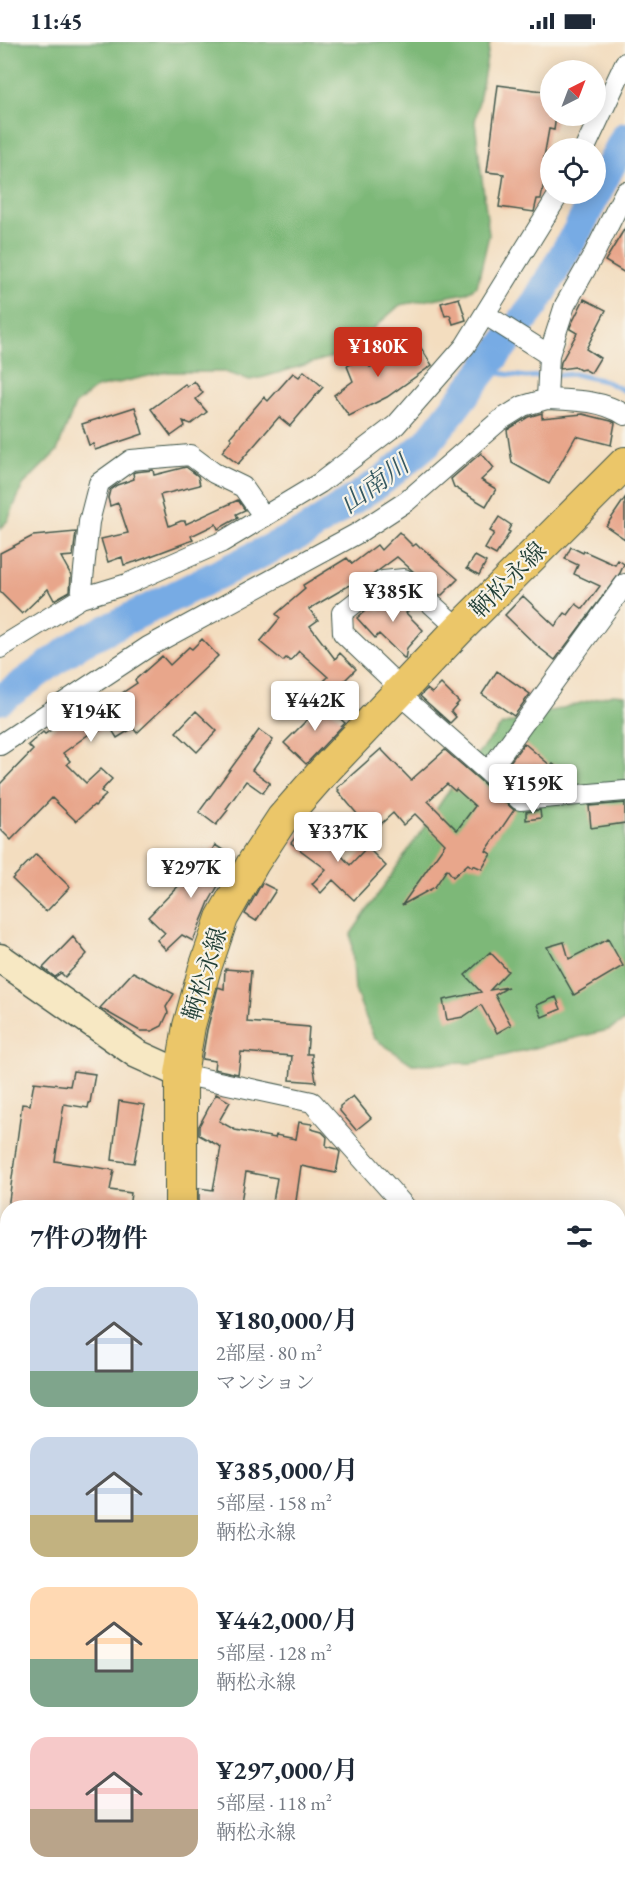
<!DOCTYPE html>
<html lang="ja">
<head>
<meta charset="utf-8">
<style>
	:root { --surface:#fff; --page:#f2f2f3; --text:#1f2937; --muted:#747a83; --accent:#c8321e }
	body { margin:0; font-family:"EB Garamond","Noto Serif JP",serif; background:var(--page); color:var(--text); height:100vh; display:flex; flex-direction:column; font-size:22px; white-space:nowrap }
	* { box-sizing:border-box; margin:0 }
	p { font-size:20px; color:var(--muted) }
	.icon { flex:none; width:33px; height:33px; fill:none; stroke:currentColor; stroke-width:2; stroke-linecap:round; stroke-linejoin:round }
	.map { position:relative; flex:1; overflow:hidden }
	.drawer { position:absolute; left:0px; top:1158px; width:626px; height:684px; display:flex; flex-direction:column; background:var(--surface); border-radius:24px 24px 0 0; box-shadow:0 3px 15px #0003 }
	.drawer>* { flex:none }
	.needle { width:39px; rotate:42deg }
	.buttons { position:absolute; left:540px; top:18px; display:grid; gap:12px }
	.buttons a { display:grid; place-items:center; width:66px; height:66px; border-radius:50%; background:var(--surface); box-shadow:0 3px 15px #0003; font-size:30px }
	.price { position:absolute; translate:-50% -51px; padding:0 14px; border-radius:6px; background:#fff; color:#222; font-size:20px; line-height:39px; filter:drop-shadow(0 2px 3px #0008) }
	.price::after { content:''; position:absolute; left:50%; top:36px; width:18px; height:14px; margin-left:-9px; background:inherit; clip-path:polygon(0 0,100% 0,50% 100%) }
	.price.active { background:var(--accent); color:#fff }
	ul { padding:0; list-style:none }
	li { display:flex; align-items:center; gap:18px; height:150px; padding:0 30px }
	li span { display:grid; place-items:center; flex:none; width:168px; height:120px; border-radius:18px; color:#555 }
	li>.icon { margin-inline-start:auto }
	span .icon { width:72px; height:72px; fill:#fffc; stroke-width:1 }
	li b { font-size:26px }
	h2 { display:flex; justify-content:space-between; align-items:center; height:72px; padding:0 30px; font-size:26px }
	.status { display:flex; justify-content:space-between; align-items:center; height:42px; padding:0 30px; background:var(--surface); direction:ltr }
	.status svg { height:16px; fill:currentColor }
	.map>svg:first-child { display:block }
	.green { fill:#9cd88c; stroke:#5e8a60; stroke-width:1.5 }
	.forest { fill:#7db878; stroke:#4e7a56; stroke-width:1.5 }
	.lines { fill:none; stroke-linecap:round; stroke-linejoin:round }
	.stream { stroke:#77abe4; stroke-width:5 }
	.river { stroke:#77abe4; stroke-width:30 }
	.building { fill:#e8a68b; fill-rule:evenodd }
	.minor-casing { stroke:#3f5549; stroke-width:22 }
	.secondary-casing { stroke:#3f5549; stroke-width:31 }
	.primary-casing { stroke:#3f5549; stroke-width:34 }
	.minor { stroke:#fff; stroke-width:20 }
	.secondary { stroke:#f7e8c3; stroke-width:28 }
	.primary { stroke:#ebc669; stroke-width:32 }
	.labels { text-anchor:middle; stroke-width:4.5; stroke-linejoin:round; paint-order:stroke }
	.street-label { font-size:24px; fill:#1f3d34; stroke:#f7f3e8 }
	.water-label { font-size:26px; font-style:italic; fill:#355860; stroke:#f7f3e8 }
</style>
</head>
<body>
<div class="status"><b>11:45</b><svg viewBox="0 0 49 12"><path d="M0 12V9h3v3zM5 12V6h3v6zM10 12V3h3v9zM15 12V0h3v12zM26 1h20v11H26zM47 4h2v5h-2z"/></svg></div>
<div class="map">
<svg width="625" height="1842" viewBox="0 0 625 1842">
	<rect width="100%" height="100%" fill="#f7f3e8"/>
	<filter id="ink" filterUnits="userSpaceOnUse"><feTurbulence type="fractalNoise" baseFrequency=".0167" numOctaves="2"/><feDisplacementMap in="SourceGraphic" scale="12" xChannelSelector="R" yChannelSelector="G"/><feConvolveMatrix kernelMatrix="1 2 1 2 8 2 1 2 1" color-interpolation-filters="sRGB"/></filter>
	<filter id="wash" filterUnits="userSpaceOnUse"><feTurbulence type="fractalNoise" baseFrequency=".008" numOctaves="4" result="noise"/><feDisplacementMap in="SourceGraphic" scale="24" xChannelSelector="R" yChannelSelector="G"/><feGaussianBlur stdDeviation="1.35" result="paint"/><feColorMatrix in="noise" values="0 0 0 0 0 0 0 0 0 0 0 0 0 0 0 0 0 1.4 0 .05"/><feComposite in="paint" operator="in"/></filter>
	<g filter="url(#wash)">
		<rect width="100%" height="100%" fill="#f3ddbf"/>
		<!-- green -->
		<path class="green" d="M0,1540h8l-1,230h-7z
			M0,1781h3v49h-3z"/>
		<!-- forest -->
		<path class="forest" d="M0,0h490l-15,80 14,113 -12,51 -11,7 -66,12 -55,48 -81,24 -14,3 -26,-8h-58l-70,16 -21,17 -18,46 -34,34 -15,35 -8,9z
			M613,652l12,1v326l-17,9 -135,33 -61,1 -38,-26 -19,-48 -4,-56 110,-161 41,-48z"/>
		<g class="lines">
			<!-- stream -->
			<path class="stream" d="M484,329l42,6 48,-3 31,7 20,10"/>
			<!-- river -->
			<path class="river" d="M0,658l81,-58 225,-111 78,-52 43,-36 107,-137 45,-78 46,-91"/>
		</g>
		<g id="blocks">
			<!-- building -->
			<path class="building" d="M498,43l52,7v24h6l-2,14 -5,-1 -6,34h4l-6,36h-4l-3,13 -35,-5 5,-33 -17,-2z
				M625,186v45l-20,-12z
				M459,256l7,22 -13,4 -3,-9 -5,1 -4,-13z
				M584,257l22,11 -20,39 14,9 -9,15 -7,-4 -4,1 -5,-3 -15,2 1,-7 16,-29 -7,-4v-2z
				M347,294l23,31 17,-7 14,-10 5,8 15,-10 11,17 -45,32 -38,19 -15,-21 19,-14 -6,-15 6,-3 -9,-26z
				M304,329l19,16 -33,39 -11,-9 -41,47 -16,-12 10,-13 -2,-2 34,-40 4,4 25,-28 6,4z
				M194,339l9,12 -7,6 11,13 -16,12 -8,-3 2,5 -14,10 -20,-27 34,-25 2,3z
				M135,365l8,27 -48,16 -2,-6 -4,1 -7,-21z
				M542,371v5l41,-4 28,7 4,2 -4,22 -35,-9 -27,48 -37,-21 -5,-33 21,-13z
				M481,411l13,15 -13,12 15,9 -10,17 -32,-19 -3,-8z
				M186,425l12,9 2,9 -40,10 9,31 12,-5h4l1,3 52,-24 7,10 -9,4 2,4 -20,11 -2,-5 -25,12 2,4 -58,22 -11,3 -2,-8 -14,5 -7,-23 27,-6 -10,-30 -8,3 -2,-8 2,-8 7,-5 17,-6 -1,-6 2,-1 18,-2 1,5z
				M625,456v41l-19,-13z
				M499,475l12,8 -3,6 2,1 -14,23 -11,-6 9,-16 -4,-2z
				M76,490l-3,24 -12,1 10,18 -1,16 -16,9 -6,-11 -26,25 -22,-22v-39l33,-17z
				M399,490l14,14 3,-2 4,4 1,-1 37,32 -17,17 -44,-39 -30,22 -2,-2 -15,8 -41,24 9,11 -8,6 25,33 5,-6 16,16 -23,23 -10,-10 5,-5 -29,-26 -9,10 -4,-3 -3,3 -23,-19 20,-24 -4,-4 29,-25 -2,-4 44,-27 5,6 25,-19 4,5z
				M571,505l12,6 1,-2 31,14 3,-5 6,4 -4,9 -65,87 -18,-14 -32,-31 18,-19 32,30 10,-13 3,2 8,-11 7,5 17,-23 -26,-12 4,-9 -13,-6z
				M475,514l11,6 -7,13 -12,-7z
				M399,550l15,13 -8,8 17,17 -16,18 -2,11 -26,-25 -4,4 -18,-20 16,-14 6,7z
				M202,597l16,17 -81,77 -4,-5 -16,10 -8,-13 -12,7 -1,-3 -33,24 7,8 -3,3 19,19 15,-14 11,10 -11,12 5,4 -11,11 -1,-1 -18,16 -24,-23 -41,42 -11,-11v-45l33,-34 -5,-5 15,-13 2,2 42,-28 1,2 22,-14 3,5 24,-16 -2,-3 27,-24 8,9 19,-18 3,2z
				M497,629l33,23 -16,22 -32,-22z
				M441,642l18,18 -8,9 5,6 -6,6 -30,-27 7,-7 5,4z
				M320,658l25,23 -39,41 -22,-21 30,-30 -3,-4z
				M196,669l21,20 -20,21 -21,-20z
				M259,688l14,10 -21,30 18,13 -7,10 -17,-12 -20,28 2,1 -12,15 -17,-13z
				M524,701l27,23 2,-2 12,10 -7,11 -34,3 -20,-18z
				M381,707l30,31 34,-30 69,60 -28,41 5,3 -9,15 -9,-4 -1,2 -4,-3 -15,13 -6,-8 -12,18 -33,18 43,-61 -30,-30 -12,11 -10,-12 -21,19 -34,-41 1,-1 -2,-2zM447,742l8,7 1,-2 19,17 -18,24 -29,-29z
				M625,761v20l-34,5 -2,-22z
				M540,768l1,8 -15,2v-8z
				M307,780l25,20 -2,1 20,22 17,-18 19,19 -32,34 -21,-20 -12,13 -9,-9 14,-15 -35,-26z
				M215,803l19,12 -25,45 -16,39 -11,-6 -16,15 -9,-10 8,-7 -17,-16 41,-42 9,-14 5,4z
				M36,812l34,33 -24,25 -34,-33z
				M262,841l14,7 -20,31 -11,-7z
				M73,895l14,17 -22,23 -4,-4 -6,4 -12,-9z
				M608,897l15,27 -49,29 -27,-48 17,-5 5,17z
				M490,910l18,19 -18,19 18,-3 -13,8 16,30 -14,8 -16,-28 -18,12 -16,3 -4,-20 38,-8 -16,-17z
				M225,927l26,2 -4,51 62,5 -2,27h5v8h1l3,20 -26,-2 2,-24 -51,-4 -3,22 -24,-5 1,-8 -13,-2 5,-29 11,-43 6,2z
				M133,930l41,22 -8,13 2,6 -6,13 -10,5h-12l-40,-23z
				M556,955l5,12 -19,8 -5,-12z
				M73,1029l22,3 -5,29h-1l-1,5 -24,-4 -9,57 59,9 -4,20 21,3 -2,15h-121l14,-104 8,1 4,-23 36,4z
				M216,1052l14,8 -11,19 16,9 40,8 1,-3 20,4 3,-17 13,2 -1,5 11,3 5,5 -1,9 11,3 3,3 -4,21 -35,-7 -6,42h-23l5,-30 -31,-6 -6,36h-34v-4l-7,-1v-15l14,2 8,-43 -22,-12v-9z
				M353,1054l18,22 -15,12 -16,-19v-5z
				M119,1059l26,4 -11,58 -22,-3z"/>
		</g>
	</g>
	<g filter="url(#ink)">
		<use href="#blocks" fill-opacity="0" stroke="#3f5549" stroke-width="1.5"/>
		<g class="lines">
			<defs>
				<path id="minor" d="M585,106l40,-85
					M486,273l63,40
					M547,357c27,1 55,1 78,16
					M81,556l8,-76 10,-39 32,-23 59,-5 24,18 29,14 21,30
					M459,587l-55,-50 -21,2 -41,32 1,20 47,45 8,15 122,107 105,-9
					M0,606l81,-50 46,-14 95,-42 98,-59 76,-58 69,-79 94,-152
					M0,703l148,-98 210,-114 49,-32 92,-80 24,-15 24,-7 2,-44 16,-50 28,-49 32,-64
					M489,729l136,-187
					M181,1032l131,28 94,106
					M618,1444l7,-4
					M0,1447h8
					M618,1575l7,15
					M102,1834v8
					M295,1842l1,-8"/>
				<path id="secondary" d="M0,916l137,96 44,20"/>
				<path id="primary" d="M181,1166v-134l8,-48 15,-55 18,-53 31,-55 29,-44 42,-48 135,-142 166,-166
					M188,1834v8"/>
			</defs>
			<!-- minor casing -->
			<use href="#minor" class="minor-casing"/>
			<!-- secondary casing -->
			<use href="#secondary" class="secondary-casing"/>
			<!-- primary casing -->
			<use href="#primary" class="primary-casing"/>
			<!-- minor -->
			<use href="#minor" class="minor"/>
			<!-- secondary -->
			<use href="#secondary" class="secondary"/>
			<!-- primary -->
			<use href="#primary" class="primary"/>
		</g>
	</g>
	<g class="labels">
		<!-- street labels -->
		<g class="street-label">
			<text transform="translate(508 538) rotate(-45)" y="8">鞆松永線</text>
			<text transform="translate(205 932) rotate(-73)" y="8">鞆松永線</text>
		</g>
		<!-- water labels -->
		<g class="water-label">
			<text transform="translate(374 442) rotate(-36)" y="9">山南川</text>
		</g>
	</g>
</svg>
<div class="buttons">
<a><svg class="needle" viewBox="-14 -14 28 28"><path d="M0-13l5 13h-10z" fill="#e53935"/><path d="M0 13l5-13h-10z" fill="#747a83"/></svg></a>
<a><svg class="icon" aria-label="locate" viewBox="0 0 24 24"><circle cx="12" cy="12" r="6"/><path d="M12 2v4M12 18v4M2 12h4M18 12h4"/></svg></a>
</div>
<b class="price active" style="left:378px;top:336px">¥180K</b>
<b class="price" style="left:393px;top:581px">¥385K</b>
<b class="price" style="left:315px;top:690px">¥442K</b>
<b class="price" style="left:91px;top:701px">¥194K</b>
<b class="price" style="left:533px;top:773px">¥159K</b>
<b class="price" style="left:338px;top:821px">¥337K</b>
<b class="price" style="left:191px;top:857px">¥297K</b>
<section class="drawer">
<h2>7件の物件<svg class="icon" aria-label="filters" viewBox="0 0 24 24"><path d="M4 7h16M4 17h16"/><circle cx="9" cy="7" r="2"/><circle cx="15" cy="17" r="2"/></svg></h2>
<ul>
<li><span style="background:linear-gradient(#c9d6e8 70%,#7fa58c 0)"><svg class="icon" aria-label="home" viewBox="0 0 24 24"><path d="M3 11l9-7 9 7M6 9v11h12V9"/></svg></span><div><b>¥180,000/月</b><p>2部屋 · 80 m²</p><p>マンション</p></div></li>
<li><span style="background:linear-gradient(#c9d6e8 65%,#c2b280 0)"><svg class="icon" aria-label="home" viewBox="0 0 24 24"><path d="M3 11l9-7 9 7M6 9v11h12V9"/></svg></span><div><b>¥385,000/月</b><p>5部屋 · 158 m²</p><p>鞆松永線</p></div></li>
<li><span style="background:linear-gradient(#ffd9b3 60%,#7fa58c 0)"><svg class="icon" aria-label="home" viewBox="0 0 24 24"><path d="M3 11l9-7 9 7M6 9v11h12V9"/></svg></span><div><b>¥442,000/月</b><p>5部屋 · 128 m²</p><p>鞆松永線</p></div></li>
<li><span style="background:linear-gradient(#f6c9c9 60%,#b9a48a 0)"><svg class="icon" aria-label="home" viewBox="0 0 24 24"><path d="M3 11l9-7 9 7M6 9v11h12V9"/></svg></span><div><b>¥297,000/月</b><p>5部屋 · 118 m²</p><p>鞆松永線</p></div></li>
</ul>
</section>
</div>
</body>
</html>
